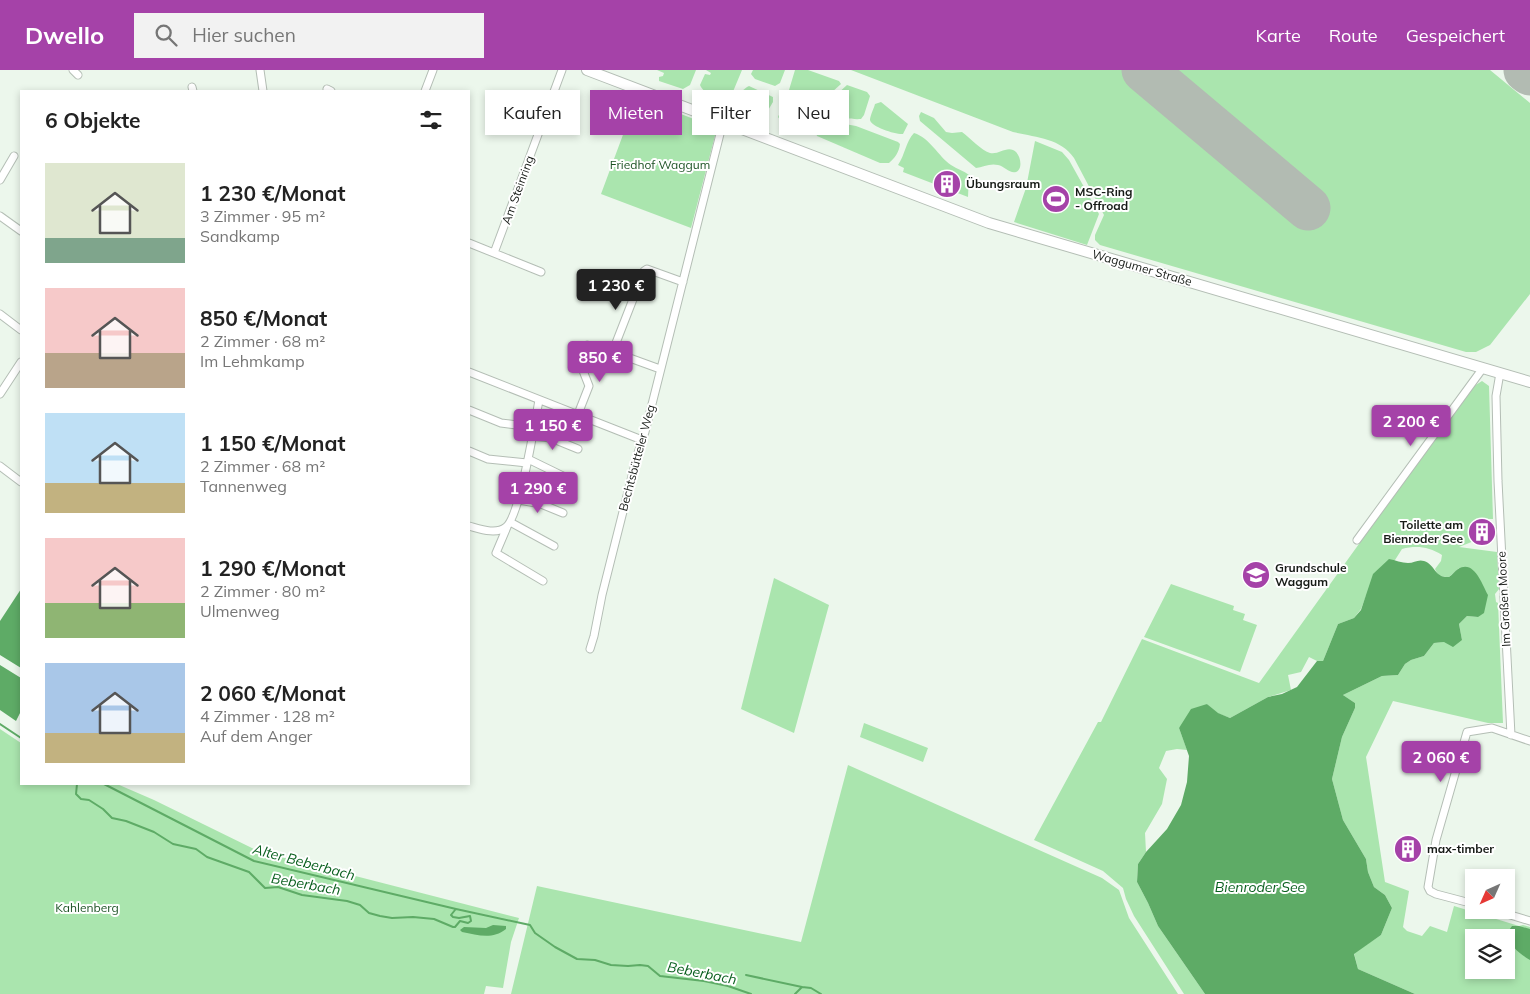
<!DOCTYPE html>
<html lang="de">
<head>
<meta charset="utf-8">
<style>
	:root { --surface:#fff; --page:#f2f2f2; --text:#222; --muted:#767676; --accent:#a542a8 }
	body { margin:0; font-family:Mulish,sans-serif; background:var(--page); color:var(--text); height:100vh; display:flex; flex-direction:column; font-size:19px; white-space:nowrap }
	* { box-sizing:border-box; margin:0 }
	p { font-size:16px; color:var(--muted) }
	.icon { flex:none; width:28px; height:28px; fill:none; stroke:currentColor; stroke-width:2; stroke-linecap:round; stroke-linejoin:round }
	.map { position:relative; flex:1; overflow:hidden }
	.details { position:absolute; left:20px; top:20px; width:450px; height:695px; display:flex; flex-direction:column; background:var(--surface); border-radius:0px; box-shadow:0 2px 8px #0003 }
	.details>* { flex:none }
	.guide { position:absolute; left:485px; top:20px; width:475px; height:45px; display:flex; gap:10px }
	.needle { width:32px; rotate:225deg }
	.fabs { position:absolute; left:1465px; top:799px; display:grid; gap:10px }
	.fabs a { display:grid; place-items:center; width:50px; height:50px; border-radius:0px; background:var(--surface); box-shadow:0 2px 8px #0003; font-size:25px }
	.price { position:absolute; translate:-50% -42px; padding:0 11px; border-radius:5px; background:var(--accent); color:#fff; font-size:16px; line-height:32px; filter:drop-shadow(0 1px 2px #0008) }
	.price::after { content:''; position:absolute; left:50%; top:30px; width:15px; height:11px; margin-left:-8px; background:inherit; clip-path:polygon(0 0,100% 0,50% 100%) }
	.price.selected { background:#222; color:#fff }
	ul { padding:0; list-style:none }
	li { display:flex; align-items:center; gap:15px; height:125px; padding:0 25px }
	li span { display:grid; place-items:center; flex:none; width:140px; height:100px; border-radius:0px; color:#555 }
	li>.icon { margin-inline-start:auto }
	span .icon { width:60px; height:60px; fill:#fffc; stroke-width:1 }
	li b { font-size:21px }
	h2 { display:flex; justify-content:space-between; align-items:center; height:60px; padding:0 25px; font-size:21px }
	.chip { padding:0 18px; border-radius:0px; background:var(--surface); box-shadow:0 2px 8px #0003; font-size:18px; line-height:45px }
	.chip.selected { background:var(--accent); color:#fff }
	header { display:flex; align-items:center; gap:30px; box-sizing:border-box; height:70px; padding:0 25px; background:var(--accent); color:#fff }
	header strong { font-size:24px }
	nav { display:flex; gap:28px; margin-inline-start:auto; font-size:18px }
	.search { width:350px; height:45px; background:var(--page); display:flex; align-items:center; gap:12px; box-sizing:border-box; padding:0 18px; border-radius:0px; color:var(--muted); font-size:19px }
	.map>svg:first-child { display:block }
	.green { fill:#aae5ae; fill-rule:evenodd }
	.water { fill:#5eab66 }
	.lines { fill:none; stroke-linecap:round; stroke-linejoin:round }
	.stream { stroke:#5eab66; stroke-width:2 }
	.runway { stroke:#b2bbb2; stroke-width:45 }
	.street-casing { stroke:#b4beb5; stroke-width:9 }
	.secondary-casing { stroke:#b4beb5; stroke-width:12 }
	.street { stroke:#fff; stroke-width:7 }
	.secondary { stroke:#fff; stroke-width:10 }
	.labels { text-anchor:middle; stroke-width:4; stroke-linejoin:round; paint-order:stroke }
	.park-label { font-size:12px; fill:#1d5325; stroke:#fff }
	.poi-label { font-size:12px; font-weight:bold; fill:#171b17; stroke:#fff; text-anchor:start }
	.street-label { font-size:12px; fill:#171b17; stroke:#fff }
	.water-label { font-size:14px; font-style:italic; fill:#0a601f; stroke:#fff }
</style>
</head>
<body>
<header>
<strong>Dwello</strong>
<div class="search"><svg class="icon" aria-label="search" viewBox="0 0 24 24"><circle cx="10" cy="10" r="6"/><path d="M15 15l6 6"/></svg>Hier suchen</div>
<nav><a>Karte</a><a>Route</a><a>Gespeichert</a></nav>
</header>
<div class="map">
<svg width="1530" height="924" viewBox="0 0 1530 924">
	<rect width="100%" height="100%" fill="#ecf7ec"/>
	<!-- green -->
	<path class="green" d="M657,0h39l-6,15 -7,4 -24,-8v-4l4,-1 1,-3z
		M706,0h36l-10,24 -6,3c-9,-2 -22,-2 -26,-12l5,-11 5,1 1,-2z
		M753,0h32l-5,13 -5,3 -20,-7 -4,-5z
		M795,0h13l31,11 2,3 -10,9 -6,-3 -8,3 4,4c-13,3 -21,-2 -32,-7z
		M851,0h639l40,33v191l-40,51 -14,7h-10l-366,-107 -5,-5v-5l9,-20 -30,-57c-13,-20 -40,-21 -61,-26z
		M847,15l20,7 3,4 -6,19 -3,4c-14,1 -38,-4 -48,-14l3,-3 20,-7z
		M749,16l24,11v5l-6,10 -28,-10 3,-11 5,-4z
		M637,27l80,31 -26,100 -90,-34z
		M785,32h3l23,11 2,6 -4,9 -5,2 -3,-1 -20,-8 -3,-4 5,-12z
		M881,32l27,22 -5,10c-6,1 -32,-7 -33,-14 0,-4 4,-12 5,-16z
		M921,42l13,6 12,14 6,1 10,-1c8,6 20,19 28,21 8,2 15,-6 23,-3 7,2 11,19 3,22 -6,2 -12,-6 -18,-7 -8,-2 -15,2 -22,3l-56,-47 -1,-5z
		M823,50l33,6 42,16 2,2c-1,8 -5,14 -11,19h-9l-63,-27 -2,-6 3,-6z
		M914,63c16,5 24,23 37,32 6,4 13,6 18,10l-1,22 -65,-25 1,-4 -6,-3c7,-10 8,-24 16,-32z
		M1035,71l27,11 7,8 30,54 -12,31 -73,-23 12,-34z
		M1482,311l7,5 4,133h-11l-8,22 -15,6 38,5 2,37 -4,5 1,8 2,1 5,120h-15l-95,-22 -27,56 19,125 24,9 -6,36 4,4 15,5 8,-10 17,6 7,-26 65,20 4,-1 7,2v67h-115l-57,-25 -4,-16 27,-18 11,-27 -7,-13 -11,-8 -6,-15 -2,-13 -23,-39 -11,-41 10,-42 13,-29v-5l-12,-8 39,-19 16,-1 7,-11 6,-4 13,-4 10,-13 28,-3 -3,-16 8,-8 11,1 -19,-49 -10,9c-8,0 -11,-1 -14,-8l6,-8 1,-6c-13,-8 -25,-10 -40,-6l-7,11 -29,36 -5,13 -7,9 -16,6 -15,37h-6l-8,-4 -8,15 -13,3 3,15 -23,7 -38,21 -13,-5 -10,-9 -28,24 8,22 -10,-1 -11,2 -7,17 8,11 -5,25 -17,29 1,19 -8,12 -1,18 11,21 10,23 47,68h-21l-50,-78 -8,-17 -3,-11 -20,-17 -69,-31 64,-118h3l41,-83 117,44 212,-295zM1474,868h32v32h-32z
		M774,508l55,27 -35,128 -53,-24z
		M1171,514l63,22 -1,4 12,4 -2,6 14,5 -17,47 -96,-35z
		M864,653l64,25 -5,14 -63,-25z
		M0,659l21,14v41h96l37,16 104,51 261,67 -8,24 -8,46 -17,-2 -2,8h-484z
		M848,695l254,113 17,12 10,28 49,76h-667l26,-108 264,56z"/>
	<!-- water -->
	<path class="water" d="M1389,489c6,1 13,4 19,4 6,0 10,-4 16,-2 12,4 10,17 25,16 3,-2 6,-6 9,-8 16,-10 24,15 30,26l-4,18 -6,4 -11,-1 -8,8 3,16 -9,7 -9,-5 -10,1 -10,13 -13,4 -6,4 -7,11 -16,1 -39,19 12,8v5l-13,29 -10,42 11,41 23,39 2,13 6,15 11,8 7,13 -11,27 -27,19 4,15 57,25h-210l-47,-68 -10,-23 -11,-21 1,-18 8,-12 21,-23 14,-24 6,-23 2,-26 -10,-28 12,-19 16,-5 11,9 12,5 38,-21 14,-3 15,-7 20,-26h6l15,-37 16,-6 7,-8 12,-36z
		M21,519v79l-21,-13v-34z
		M0,595l21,13v33l-5,10 -16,-11z
		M493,855l13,1v3c-14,11 -28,6 -44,3l-2,-2 4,-3 22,1z
		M1512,856h7l11,3v31c-10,-6 -21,-14 -23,-27z"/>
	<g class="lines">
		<!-- stream -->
		<path class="stream" d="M0,654l21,14
			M77,714l-1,10 5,5 8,1 14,9 9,9 14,3 28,11 19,12 23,5 11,8 42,15 16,16 13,-1 24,8 45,6 13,4 9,8 11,3 12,2 21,-1 21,2 19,8h2l5,-6 8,2 3,-2 -1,-5 -11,2 -6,-1 -2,-2 4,-5
			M104,714l150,77 202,48 74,16 5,8 20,14 22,12 18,1 16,5 17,1 12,-1 8,1 12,10 44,5 24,5 23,8
			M746,905l56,12
			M795,924l7,-7 9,1 10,6"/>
		<!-- runway -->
		<path class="runway" d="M1144,0l164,138
			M1526,0l4,3"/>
		<defs>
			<path id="street" d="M73,0l5,5
				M260,0l3,21
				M192,17l1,4
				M327,19l4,2
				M425,21l8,-21
				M0,110l14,-24
				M0,146l21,15
				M469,173l72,29
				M494,183l68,-183
				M0,244l21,16
				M660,299l-44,-16 -2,-5 30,-77 3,-2 36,13
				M469,302l173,68
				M1500,303l-4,23 2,85 13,254
				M0,324l21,-32
				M469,340l32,13 32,4
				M578,344l11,-28 -9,-23 7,-18
				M532,366l19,2 27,11
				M469,381l19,8 39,4
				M528,389l39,19
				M0,396l21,16
				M519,430l22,4 22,9
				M510,452l44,24
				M469,456c11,3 27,9 37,1 14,-11 29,-105 33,-127
				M507,457l-11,26 47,28
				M1357,470l126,-172
				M590,579l4,-13 8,-41 35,-139 8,-24 75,-298 5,-11
				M1474,834l-38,-10 -6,-3 -2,-4 8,-47 31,-108 25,-4 38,13
				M1494,840l36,11"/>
			<path id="secondary" d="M587,0l402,153 541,159"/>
		</defs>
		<!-- street casing -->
		<use href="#street" class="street-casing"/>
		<!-- secondary casing -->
		<use href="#secondary" class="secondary-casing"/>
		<!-- street -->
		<use href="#street" class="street"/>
		<!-- secondary -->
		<use href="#secondary" class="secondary"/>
	</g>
	<!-- icons -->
	<defs>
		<symbol id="building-disc" viewBox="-11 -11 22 22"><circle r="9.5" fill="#a542a8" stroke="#fff"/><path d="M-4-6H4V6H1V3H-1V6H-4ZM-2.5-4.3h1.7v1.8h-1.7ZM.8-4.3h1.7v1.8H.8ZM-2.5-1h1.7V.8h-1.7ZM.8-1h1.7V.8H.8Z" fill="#fff"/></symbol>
		<symbol id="stadium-disc" viewBox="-11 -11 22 22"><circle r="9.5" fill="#a542a8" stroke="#fff"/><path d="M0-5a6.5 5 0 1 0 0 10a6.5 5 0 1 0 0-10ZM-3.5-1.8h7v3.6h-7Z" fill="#fff"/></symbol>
		<symbol id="school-disc" viewBox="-11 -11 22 22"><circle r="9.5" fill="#a542a8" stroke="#fff"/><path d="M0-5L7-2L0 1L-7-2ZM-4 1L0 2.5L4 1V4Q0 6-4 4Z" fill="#fff"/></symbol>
	</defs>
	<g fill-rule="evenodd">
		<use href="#building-disc" x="931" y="98" width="32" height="32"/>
		<use href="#stadium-disc" x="1040" y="113" width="32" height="32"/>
		<use href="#building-disc" x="1466" y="446" width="32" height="32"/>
		<use href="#school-disc" x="1240" y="489" width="32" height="32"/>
		<use href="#building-disc" x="1392" y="763" width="32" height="32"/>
	</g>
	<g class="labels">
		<!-- park labels -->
		<g class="park-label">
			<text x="660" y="99">Friedhof Waggum</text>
			<text x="87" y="842">Kahlenberg</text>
		</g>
		<!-- poi labels -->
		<g class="poi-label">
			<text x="966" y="118">Übungsraum</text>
			<text x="1075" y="126">MSC-Ring<tspan x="1075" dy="14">- Offroad</tspan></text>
			<text x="1463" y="459" text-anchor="end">Toilette am<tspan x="1463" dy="14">Bienroder See</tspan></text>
			<text x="1275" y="502">Grundschule<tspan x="1275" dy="14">Waggum</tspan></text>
			<text x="1427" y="783">max-timber</text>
		</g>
		<!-- street labels -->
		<g class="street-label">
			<text transform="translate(518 120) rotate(-70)" y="4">Am Steinring</text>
			<text transform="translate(1142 198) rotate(16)" y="4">Waggumer Straße</text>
			<text transform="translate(637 388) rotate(-75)" y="4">Bechtsbütteler Weg</text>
			<text transform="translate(1504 529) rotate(-93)" y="4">Im Großen Moore</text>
		</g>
		<!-- water labels -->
		<g class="water-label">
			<text transform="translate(304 792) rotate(15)" y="5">Alter Beberbach</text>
			<text transform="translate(306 814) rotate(10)" y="5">Beberbach</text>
			<text x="1260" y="822">Bienroder See</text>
			<text transform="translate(702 903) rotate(11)" y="5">Beberbach</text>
		</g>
	</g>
</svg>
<div class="fabs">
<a><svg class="needle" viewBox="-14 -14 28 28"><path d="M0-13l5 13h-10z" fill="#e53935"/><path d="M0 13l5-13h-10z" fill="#767676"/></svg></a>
<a><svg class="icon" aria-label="layers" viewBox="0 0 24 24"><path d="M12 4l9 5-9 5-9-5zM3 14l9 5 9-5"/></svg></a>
</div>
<b class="price selected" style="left:616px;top:241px">1 230 €</b>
<b class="price" style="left:600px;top:313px">850 €</b>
<b class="price" style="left:1411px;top:377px">2 200 €</b>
<b class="price" style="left:553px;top:381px">1 150 €</b>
<b class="price" style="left:538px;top:444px">1 290 €</b>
<b class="price" style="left:1441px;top:713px">2 060 €</b>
<div class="guide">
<a class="chip">Kaufen</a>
<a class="chip selected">Mieten</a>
<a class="chip">Filter</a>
<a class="chip">Neu</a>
</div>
<section class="details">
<h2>6 Objekte<svg class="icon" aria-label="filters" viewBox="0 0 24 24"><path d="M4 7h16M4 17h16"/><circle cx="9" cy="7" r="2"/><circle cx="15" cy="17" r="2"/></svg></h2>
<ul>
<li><span style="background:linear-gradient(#dfe7d0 75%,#7fa58c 0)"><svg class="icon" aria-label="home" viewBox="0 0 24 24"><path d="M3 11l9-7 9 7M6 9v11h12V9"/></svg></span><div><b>1 230 €/Monat</b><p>3 Zimmer · 95 m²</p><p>Sandkamp</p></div></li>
<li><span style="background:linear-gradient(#f6c9c9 65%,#b9a48a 0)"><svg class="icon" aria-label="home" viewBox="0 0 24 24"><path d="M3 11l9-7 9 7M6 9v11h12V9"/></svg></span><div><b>850 €/Monat</b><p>2 Zimmer · 68 m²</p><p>Im Lehmkamp</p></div></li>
<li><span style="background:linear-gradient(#bfe0f5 70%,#c2b280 0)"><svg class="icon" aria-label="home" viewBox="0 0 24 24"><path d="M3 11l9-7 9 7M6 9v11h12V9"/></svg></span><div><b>1 150 €/Monat</b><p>2 Zimmer · 68 m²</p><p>Tannenweg</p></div></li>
<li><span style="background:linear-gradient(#f6c9c9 65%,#8fb573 0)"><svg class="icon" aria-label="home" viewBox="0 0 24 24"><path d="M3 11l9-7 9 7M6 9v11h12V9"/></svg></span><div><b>1 290 €/Monat</b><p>2 Zimmer · 80 m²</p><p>Ulmenweg</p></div></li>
<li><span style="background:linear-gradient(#a9c7e8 70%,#c2b280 0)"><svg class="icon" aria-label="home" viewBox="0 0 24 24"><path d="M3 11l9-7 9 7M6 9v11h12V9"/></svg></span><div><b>2 060 €/Monat</b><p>4 Zimmer · 128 m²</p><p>Auf dem Anger</p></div></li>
</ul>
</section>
</div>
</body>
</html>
